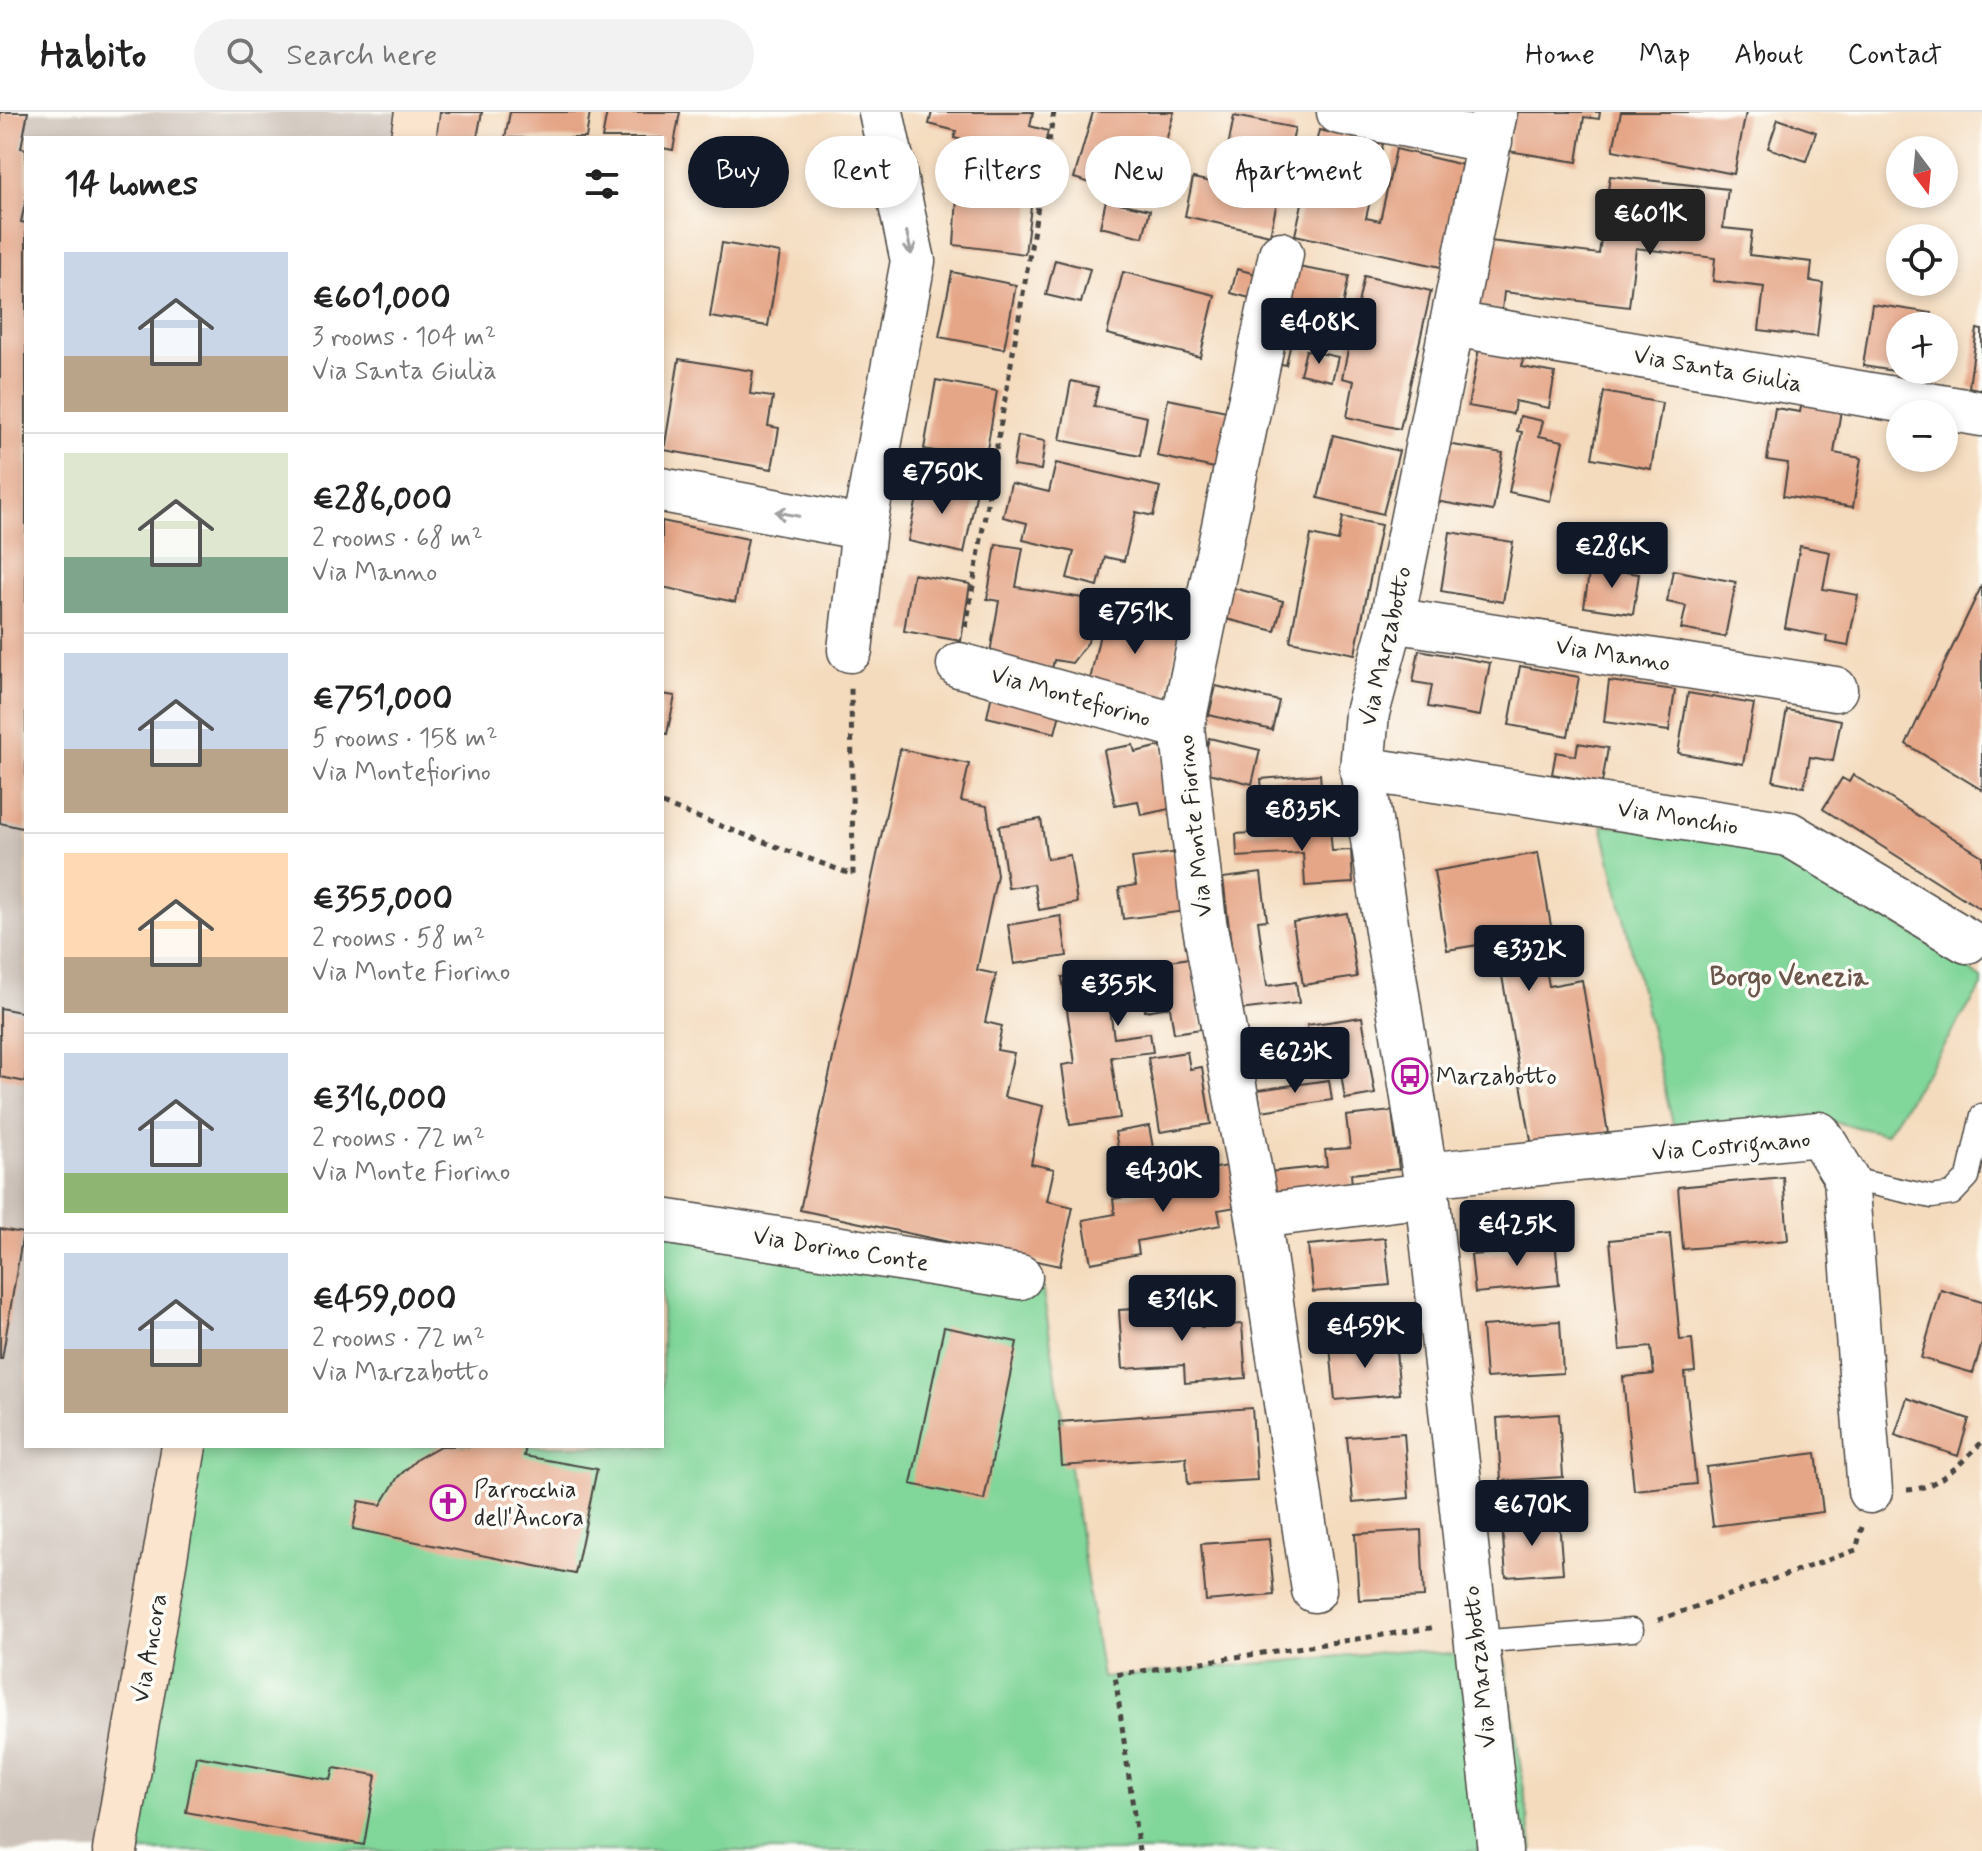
<!DOCTYPE html>
<html lang="en">
<head>
<meta charset="utf-8">
<style>
	:root { --surface:#fff; --page:#f2f2f2; --text:#222; --muted:#767676; --line:#e0e0e0; --accent:#111827 }
	body { margin:0; font-family:Mynerve,sans-serif; background:var(--page); color:var(--text); height:100vh; display:flex; flex-direction:column; font-size:30px; white-space:nowrap }
	* { box-sizing:border-box; margin:0 }
	p { font-size:26px; color:var(--muted) }
	.icon { flex:none; width:44px; height:44px; fill:none; stroke:currentColor; stroke-width:2; stroke-linecap:round; stroke-linejoin:round }
	.map { position:relative; flex:1; overflow:hidden }
	.panel { position:absolute; left:24px; top:24px; width:640px; height:1312px; display:flex; flex-direction:column; background:var(--surface); border-radius:0px; box-shadow:0 4px 12px #0003 }
	.panel>* { flex:none }
	.top-card { position:absolute; left:688px; top:24px; width:760px; height:72px; display:flex; gap:16px }
	.needle { width:52px; rotate:164deg }
	.controls { position:absolute; left:1886px; top:24px; display:grid; gap:16px }
	.controls a { display:grid; place-items:center; width:72px; height:72px; border-radius:50%; background:var(--surface); box-shadow:0 4px 12px #0003; font-size:40px }
	.price { position:absolute; translate:-50% -68px; padding:0 18px; border-radius:8px; background:var(--accent); color:#fff; font-size:26px; line-height:52px; filter:drop-shadow(0 2px 4px #0008) }
	.price::after { content:''; position:absolute; left:50%; top:48px; width:24px; height:18px; margin-left:-12px; background:inherit; clip-path:polygon(0 0,100% 0,50% 100%) }
	.price.active { background:#222; color:#fff }
	ul { padding:0; list-style:none }
	li { display:flex; align-items:center; gap:24px; height:200px; padding:0 40px }
	li+li { border-top:2px solid var(--line) }
	li span { display:grid; place-items:center; flex:none; width:224px; height:160px; border-radius:0px; color:#555 }
	li>.icon { margin-inline-start:auto }
	span .icon { width:96px; height:96px; fill:#fffc; stroke-width:1 }
	li b { font-size:34px }
	h2 { display:flex; justify-content:space-between; align-items:center; height:96px; padding:0 40px; font-size:34px }
	.pill { padding:0 28px; border-radius:36px; background:var(--surface); box-shadow:0 4px 12px #0003; font-size:28px; line-height:72px }
	.pill.active { background:var(--accent); color:#fff }
	header { display:flex; align-items:center; gap:48px; box-sizing:border-box; height:112px; padding:0 40px; background:var(--surface); border-bottom:2px solid var(--line) }
	header strong { font-size:38px }
	nav { display:flex; gap:44px; margin-inline-start:auto; font-size:28px }
	.search { width:560px; height:72px; background:var(--page); display:flex; align-items:center; gap:20px; box-sizing:border-box; padding:0 28px; border-radius:44px; color:var(--muted); font-size:30px }
	.map>svg:first-child { display:block }
	.industrial { fill:#cdc2b9 }
	.green { fill:#81d69a; stroke:#568062; stroke-width:2 }
	.building { fill:#e5a687 }
	.lines { fill:none; stroke-linecap:round; stroke-linejoin:round }
	.service-casing { stroke:#494541; stroke-width:25 }
	.minor-casing { stroke:#494541; stroke-width:47 }
	.secondary-casing { stroke:#494541; stroke-width:47 }
	.path { stroke:#494541; stroke-width:5; stroke-dasharray:6 6; stroke-linecap:butt }
	.service { stroke:#fff; stroke-width:22 }
	.minor { stroke:#fff; stroke-width:44 }
	.secondary { stroke:#fbe5cf; stroke-width:44 }
	.oneway { stroke:#a0a0a0 }
	.labels { text-anchor:middle; stroke-width:7; stroke-linejoin:round; paint-order:stroke }
	.street-label { font-size:24px; fill:#2b2b2b; stroke:#fdfcf7 }
	.poi-label { font-size:24px; fill:#2b2b2b; stroke:#fdfcf7; text-anchor:start }
	.neighbourhood-label { font-size:26px; font-weight:bold; fill:#6c564b; stroke:#fdfcf7 }
</style>
</head>
<body>
<header>
<strong>Habito</strong>
<div class="search"><svg class="icon" aria-label="search" viewBox="0 0 24 24"><circle cx="10" cy="10" r="6"/><path d="M15 15l6 6"/></svg>Search here</div>
<nav><a>Home</a><a>Map</a><a>About</a><a>Contact</a></nav>
</header>
<div class="map">
<svg width="1982" height="1739" viewBox="0 0 1982 1739">
	<rect width="100%" height="100%" fill="#fdfcf7"/>
	<filter id="ink" filterUnits="userSpaceOnUse"><feTurbulence type="fractalNoise" baseFrequency=".0125" numOctaves="2"/><feDisplacementMap in="SourceGraphic" scale="16" xChannelSelector="R" yChannelSelector="G"/><feConvolveMatrix kernelMatrix="1 2 1 2 8 2 1 2 1" color-interpolation-filters="sRGB"/></filter>
	<filter id="wash" filterUnits="userSpaceOnUse"><feTurbulence type="fractalNoise" baseFrequency=".006" numOctaves="4" result="noise"/><feDisplacementMap in="SourceGraphic" scale="32" xChannelSelector="R" yChannelSelector="G"/><feGaussianBlur stdDeviation="1.8" result="paint"/><feColorMatrix in="noise" values="0 0 0 0 0 0 0 0 0 0 0 0 0 0 0 0 0 1.4 0 .05"/><feComposite in="paint" operator="in"/></filter>
	<g filter="url(#wash)">
		<rect width="100%" height="100%" fill="#f4dbbe"/>
		<!-- industrial -->
		<path class="industrial" d="M0,0h410l-4,26h-380v1308h152l-68,405h-110z"/>
		<!-- green -->
		<path class="green" d="M1602,713l165,20 185,113 30,21v7l-96,148 -77,-18 -135,12z
			M662,1105l378,55 62,406 304,-28 99,10 28,191h-1423l68,-405h484z"/>
		<g id="blocks">
			<!-- building -->
			<path class="building" d="M0,0h28l-7,36 5,1v50l-5,23 5,1v606l-26,-6z
				M431,0h51l-5,26h-50z
				M510,0h80l-4,26h-81z
				M607,0h73l-7,38 -11,-2v-10h-60z
				M932,0h101l-3,14 18,5 -7,29 -87,-22 2,-7 -27,-7z
				M1093,0h81l-13,47 -10,-4 -8,26 -25,-6 -4,15 -40,-12z
				M1514,0h86l-1,7 -15,-2 -7,45 -69,-11z
				M1621,0h125l-12,62 -121,-24z
				M1234,4l61,12 -12,58 -60,-13z
				M1778,7l38,13 -10,29 -38,-13z
				M1319,18l64,14 -17,74 14,3 16,-72 67,16 -22,102 -146,-32 10,-45 36,8 6,-24 -36,-8z
				M959,54l76,9 -10,79 -71,-9z
				M1610,64l118,13 -5,39 29,3 -3,24 63,7 -2,19 13,2 -6,54 -58,-7 5,-43 -51,-6 2,-23 -79,-10 -7,59 -125,-15 -2,18 -36,-4 7,-67 126,15 3,-22 35,4 1,-13 -34,-4z
				M1193,66l85,19 -8,38 -85,-19z
				M1106,88l44,10 -7,27 -43,-10z
				M722,131l58,10 -12,73 -58,-9z
				M1055,148l35,9 -9,34 -35,-8z
				M1286,153l63,11 -12,60 -62,-12z
				M1237,157l30,8 -6,24 -30,-8z
				M952,160l64,13 -12,64 -65,-12z
				M1123,160l92,23 -15,62 -93,-23z
				M1364,164l67,15 -31,138 -53,-12 7,-36 -12,-3z
				M1872,192l60,9 -2,13h-30v46l-37,-6z
				M1977,217l5,1v60l-13,-3z
				M1271,222l21,4 -6,27 -22,-5z
				M1480,231l44,8 -2,16 33,6 -6,35 -34,-7 -2,13 -45,-8z
				M1306,238l32,7 -6,24 -32,-7z
				M679,247l74,12 -3,23 23,3 -5,29 11,2 -7,41 -108,-19z
				M936,268l61,11 -12,70 -61,-12z
				M1071,269l27,6 -4,19 53,11 -7,39 -80,-16z
				M1604,280l58,11 -11,66 -59,-11z
				M1803,286l39,6 -8,49 27,5 -8,49 -70,-11 5,-33 -21,-3 8,-52 25,4z
				M1168,287l73,15 -12,57 -72,-15z
				M1520,304l23,5 -4,15 24,5 -13,60 -41,-9 13,-60 -5,-1z
				M1333,323l66,16 -16,63 -65,-16z
				M1018,324l27,5 -4,29 -28,-4z
				M1434,330l69,11 -10,58 -69,-12z
				M1056,351l104,24 -7,29 -17,-4 -12,49 -19,-4 -7,29 -31,-8 7,-26 -51,-12 4,-17 -24,-6 8,-34 38,9z
				M921,367l56,12 -13,62 -56,-12z
				M1343,405l38,8 -26,129 -65,-13 21,-106 27,6z
				M662,409l86,18 -13,63 -73,-15z
				M1450,420l63,10 -10,60 -62,-11z
				M996,432l27,4 -7,39 79,13 -7,42 -16,21 -18,-3 -2,9 -63,-10 10,-58 -12,-2z
				M1800,434l30,6 -7,37 35,6 -10,51 -22,-4 1,-6 -42,-8z
				M1590,455l49,7 -6,40 -49,-7z
				M1673,458l63,12 -11,55 -44,-8 5,-23 -19,-4z
				M913,462l57,10 -9,57 -57,-10z
				M1222,473l61,16 -8,30 -61,-15z
				M1982,473v205l-76,-46z
				M1108,484l76,17 -23,103 -75,-17z
				M1419,538l71,13 -10,53 -52,-9 4,-22 -19,-3z
				M1520,554l59,11 -11,59 -59,-11z
				M1609,569l66,9 -6,41 -65,-9z
				M994,573l69,17 -8,31 -68,-16z
				M1216,574l63,15 -7,29 -63,-15z
				M1688,581l66,11 -11,60 -65,-11z
				M662,582l13,2 -8,38 -5,-1z
				M1787,598l54,10 -8,41 -23,-4 -6,30 -31,-6z
				M1209,626l51,12 -8,34 -51,-13z
				M1578,631l30,5 -6,35 -50,-9 4,-22 20,4z
				M1133,633l2,7 26,-6 13,62 -33,7 -3,-14 -23,4 -11,-55z
				M900,637l69,15 -8,37 26,5 10,69 -20,95 19,4 -11,48 17,4 -5,24 17,3 -10,44 39,9 -12,58 23,5 -7,32 26,6 -13,59 -260,-56z
				M1320,662l3,38 -59,5 -3,-38z
				M1853,663l129,81v54l-159,-101 19,-31 7,4z
				M1041,707l6,40 23,-4 7,48 -38,7 -5,-26 -26,4 -9,-62z
				M1330,716l2,23 19,-1 2,33 -48,3 -2,-33 -66,4 -1,-23z
				M1179,740l7,59 -63,8 -4,-31 17,-3 -4,-27z
				M1538,741l15,84 -12,2 8,47 33,-6 26,153 -76,13 -36,-204 -49,8 -13,-79z
				M1261,761l6,47 -9,1 9,65 29,-4 3,21 -60,7 -16,-132z
				M1347,801l10,64 -54,8 -10,-63z
				M1061,804l6,40 -53,8 -6,-39z
				M1190,846l11,71 -27,4 -4,-26 -25,4 -1,-13 -35,5 5,35 36,-5 3,19 -42,5 9,61 -50,7 -8,-60 13,-2 -13,-86z
				M0,896l26,5v69l-26,-5z
				M1362,905l13,77 -30,5 -5,-32 -26,4 -7,-46z
				M1187,940l3,17 12,-2 9,57 -51,8 -12,-74z
				M1329,968l3,20 -71,11 -3,-21z
				M1392,999l7,58 -48,5 1,11 -81,10 -2,-23 58,-6 -2,-16 25,-2 -4,-32z
				M1149,1014l5,27 -34,6 -5,-27z
				M1234,1053l8,41 -24,4 3,15 -84,16 2,13 -48,9 -8,-43 32,-6 -2,-15 76,-14 -2,-12z
				M1783,1065l5,63 -105,9 -5,-62z
				M0,1117l23,4 -21,126h-2z
				M1670,1122l10,106 12,-1 3,33 -10,1 11,111 -62,6 -11,-113 31,-3 -3,-27 -31,3 -10,-110z
				M1385,1126l5,47 -77,7 -5,-47z
				M1555,1126l4,47 -84,8 -4,-38 50,-4 -1,-10z
				M1941,1178l41,12v41l-9,30 -52,-15z
				M1199,1193l2,22 41,-3 4,54 -61,5 -1,-18 -61,4 -4,-59z
				M1560,1209l3,52 -77,5 -4,-52z
				M944,1215l73,15 -33,158 -73,-16z
				M1395,1228l5,54 -65,6 -5,-54z
				M1907,1286l62,21 -11,37 -63,-21z
				M1252,1296l5,72 -69,4 -2,-27 -124,9 -3,-44z
				M1559,1302l4,63 -62,4 -4,-63z
				M1404,1321l5,65 -56,5 -6,-66z
				M440,1334h86l-2,10 73,13 -22,105 -222,-45 6,-28 22,4 17,-28 19,-18z
				M1816,1341l7,59 -110,14 -7,-59z
				M1559,1408l4,53 -57,4 -4,-53z
				M1421,1418l3,67 -65,3 -4,-66z
				M1269,1427l5,56 -68,6 -5,-57z
				M196,1644l135,24 3,-12 42,7 -12,70 -178,-33z"/>
		</g>
	</g>
	<g filter="url(#ink)">
		<use href="#blocks" fill-opacity="0" stroke="#494541" stroke-width="2"/>
		<g class="lines">
			<defs>
				<path id="service" d="M1846,1066l86,19 20,-3 16,-17 14,-62
					M1476,1530l156,-12"/>
				<path id="minor" d="M1339,0l151,29
					M1495,0l-103,508 -25,93 -5,56 63,406 75,676
					M1281,142l-99,473 22,195 54,294 56,374
					M1453,212l529,90
					M662,378l202,38
					M1392,508l443,69
					M850,538l14,-122 49,-267 -32,-149
					M959,553l223,62
					M1362,657l427,65 178,107
					M1425,1063l394,-41 27,44 24,313
					M1258,1104l169,-21
					M662,1109l358,56"/>
				<path id="secondary" d="M413,26l4,-26
					M115,1739l69,-405"/>
			</defs>
			<!-- service casing -->
			<use href="#service" class="service-casing"/>
			<!-- minor casing -->
			<use href="#minor" class="minor-casing"/>
			<!-- secondary casing -->
			<use href="#secondary" class="secondary-casing"/>
			<!-- path -->
			<path class="path" d="M966,515l88,-515
				M662,692l191,71 -2,-188
				M1907,1378c31,-1 55,-28 75,-48
				M1658,1508l198,-70 6,-23
				M1139,1739l-24,-176 322,-48"/>
			<!-- service -->
			<use href="#service" class="service"/>
			<!-- minor -->
			<use href="#minor" class="minor"/>
			<!-- secondary -->
			<use href="#secondary" class="secondary"/>
		</g>
		<!-- one-way arrows -->
		<defs><path id="oneway-shaft" d="M-6 0H5M1.5-3L5.5 0L1.5 3" fill="none" stroke-width="1.6" stroke-linecap="round" stroke-linejoin="round" transform="scale(2)"/></defs>
		<g class="oneway">
			<use href="#oneway-shaft" transform="translate(909 131) rotate(78)"/>
			<use href="#oneway-shaft" transform="translate(787 402) rotate(-169)"/>
		</g>
	</g>
	<!-- icons -->
	<defs>
		<symbol id="bus-ring" viewBox="-11 -11 22 22"><circle r="9.5" fill="#fdfcf7" stroke="#b5179e" stroke-width="1.5"/><path d="M-5-6H5V4H4V6H2V4H-2V6H-4V4H-5ZM-3.5-4V0h7V-4ZM-3.5 1.2v1.5H-2V1.2ZM2 1.2v1.5H3.5V1.2Z" fill="#b5179e"/></symbol>
		<symbol id="church-ring" viewBox="-11 -11 22 22"><circle r="9.5" fill="#fdfcf7" stroke="#b5179e" stroke-width="1.5"/><path d="M-1.2-6h2.4v3.5h3.3v2.4h-3.3V6h-2.4V-.1h-3.3v-2.4h3.3Z" fill="#b5179e"/></symbol>
	</defs>
	<g fill-rule="evenodd">
		<use href="#bus-ring" x="1390" y="944" width="40" height="40"/>
		<use href="#church-ring" x="428" y="1371" width="40" height="40"/>
	</g>
	<g class="labels">
		<!-- street labels -->
		<g class="street-label">
			<text transform="translate(1718 257) rotate(10)" y="8">Via Santa Giulia</text>
			<text transform="translate(1385 534) rotate(-77)" y="8">Via Marzabotto</text>
			<text transform="translate(1613 542) rotate(9)" y="8">Via Manno</text>
			<text transform="translate(1071 584) rotate(16)" y="8">Via Montefiorino</text>
			<text transform="translate(1678 705) rotate(9)" y="8">Via Monchio</text>
			<text transform="translate(1194 714) rotate(-96)" y="8">Via Monte Fiorino</text>
			<text transform="translate(1731 1033) rotate(-5)" y="8">Via Costrignano</text>
			<text transform="translate(841 1137) rotate(9)" y="8">Via Dorino Conte</text>
			<text transform="translate(149 1536) rotate(-80)" y="8">Via Ancora</text>
			<text transform="translate(1479 1555) rotate(-96)" y="8">Via Marzabotto</text>
		</g>
		<!-- poi labels -->
		<g class="poi-label">
			<text x="1436" y="972">Marzabotto</text>
			<text x="474" y="1385">Parrocchia<tspan x="474" dy="28">dell'Àncora</tspan></text>
		</g>
		<!-- neighbourhood labels -->
		<g class="neighbourhood-label">
			<text x="1789" y="873">Borgo Venezia</text>
		</g>
	</g>
</svg>
<div class="controls">
<a><svg class="needle" viewBox="-14 -14 28 28"><path d="M0-13l5 13h-10z" fill="#e53935"/><path d="M0 13l5-13h-10z" fill="#767676"/></svg></a>
<a><svg class="icon" aria-label="locate" viewBox="0 0 24 24"><circle cx="12" cy="12" r="6"/><path d="M12 2v4M12 18v4M2 12h4M18 12h4"/></svg></a>
<a>+</a>
<a>−</a>
</div>
<b class="price active" style="left:1650px;top:145px">€601K</b>
<b class="price" style="left:1319px;top:254px">€408K</b>
<b class="price" style="left:942px;top:404px">€750K</b>
<b class="price" style="left:1612px;top:478px">€286K</b>
<b class="price" style="left:1135px;top:544px">€751K</b>
<b class="price" style="left:1302px;top:741px">€835K</b>
<b class="price" style="left:1529px;top:881px">€332K</b>
<b class="price" style="left:1118px;top:916px">€355K</b>
<b class="price" style="left:1295px;top:983px">€623K</b>
<b class="price" style="left:1163px;top:1102px">€430K</b>
<b class="price" style="left:1517px;top:1156px">€425K</b>
<b class="price" style="left:1182px;top:1231px">€316K</b>
<b class="price" style="left:1365px;top:1258px">€459K</b>
<b class="price" style="left:1532px;top:1436px">€670K</b>
<div class="top-card">
<a class="pill active">Buy</a>
<a class="pill">Rent</a>
<a class="pill">Filters</a>
<a class="pill">New</a>
<a class="pill">Apartment</a>
</div>
<section class="panel">
<h2>14 homes<svg class="icon" aria-label="filters" viewBox="0 0 24 24"><path d="M4 7h16M4 17h16"/><circle cx="9" cy="7" r="2"/><circle cx="15" cy="17" r="2"/></svg></h2>
<ul>
<li><span style="background:linear-gradient(#c9d6e8 65%,#b9a48a 0)"><svg class="icon" aria-label="home" viewBox="0 0 24 24"><path d="M3 11l9-7 9 7M6 9v11h12V9"/></svg></span><div><b>€601,000</b><p>3 rooms · 104 m²</p><p>Via Santa Giulia</p></div></li>
<li><span style="background:linear-gradient(#dfe7d0 65%,#7fa58c 0)"><svg class="icon" aria-label="home" viewBox="0 0 24 24"><path d="M3 11l9-7 9 7M6 9v11h12V9"/></svg></span><div><b>€286,000</b><p>2 rooms · 68 m²</p><p>Via Manno</p></div></li>
<li><span style="background:linear-gradient(#c9d6e8 60%,#b9a48a 0)"><svg class="icon" aria-label="home" viewBox="0 0 24 24"><path d="M3 11l9-7 9 7M6 9v11h12V9"/></svg></span><div><b>€751,000</b><p>5 rooms · 158 m²</p><p>Via Montefiorino</p></div></li>
<li><span style="background:linear-gradient(#ffd9b3 65%,#b9a48a 0)"><svg class="icon" aria-label="home" viewBox="0 0 24 24"><path d="M3 11l9-7 9 7M6 9v11h12V9"/></svg></span><div><b>€355,000</b><p>2 rooms · 58 m²</p><p>Via Monte Fiorino</p></div></li>
<li><span style="background:linear-gradient(#c9d6e8 75%,#8fb573 0)"><svg class="icon" aria-label="home" viewBox="0 0 24 24"><path d="M3 11l9-7 9 7M6 9v11h12V9"/></svg></span><div><b>€316,000</b><p>2 rooms · 72 m²</p><p>Via Monte Fiorino</p></div></li>
<li><span style="background:linear-gradient(#c9d6e8 60%,#b9a48a 0)"><svg class="icon" aria-label="home" viewBox="0 0 24 24"><path d="M3 11l9-7 9 7M6 9v11h12V9"/></svg></span><div><b>€459,000</b><p>2 rooms · 72 m²</p><p>Via Marzabotto</p></div></li>
</ul>
</section>
</div>
</body>
</html>
